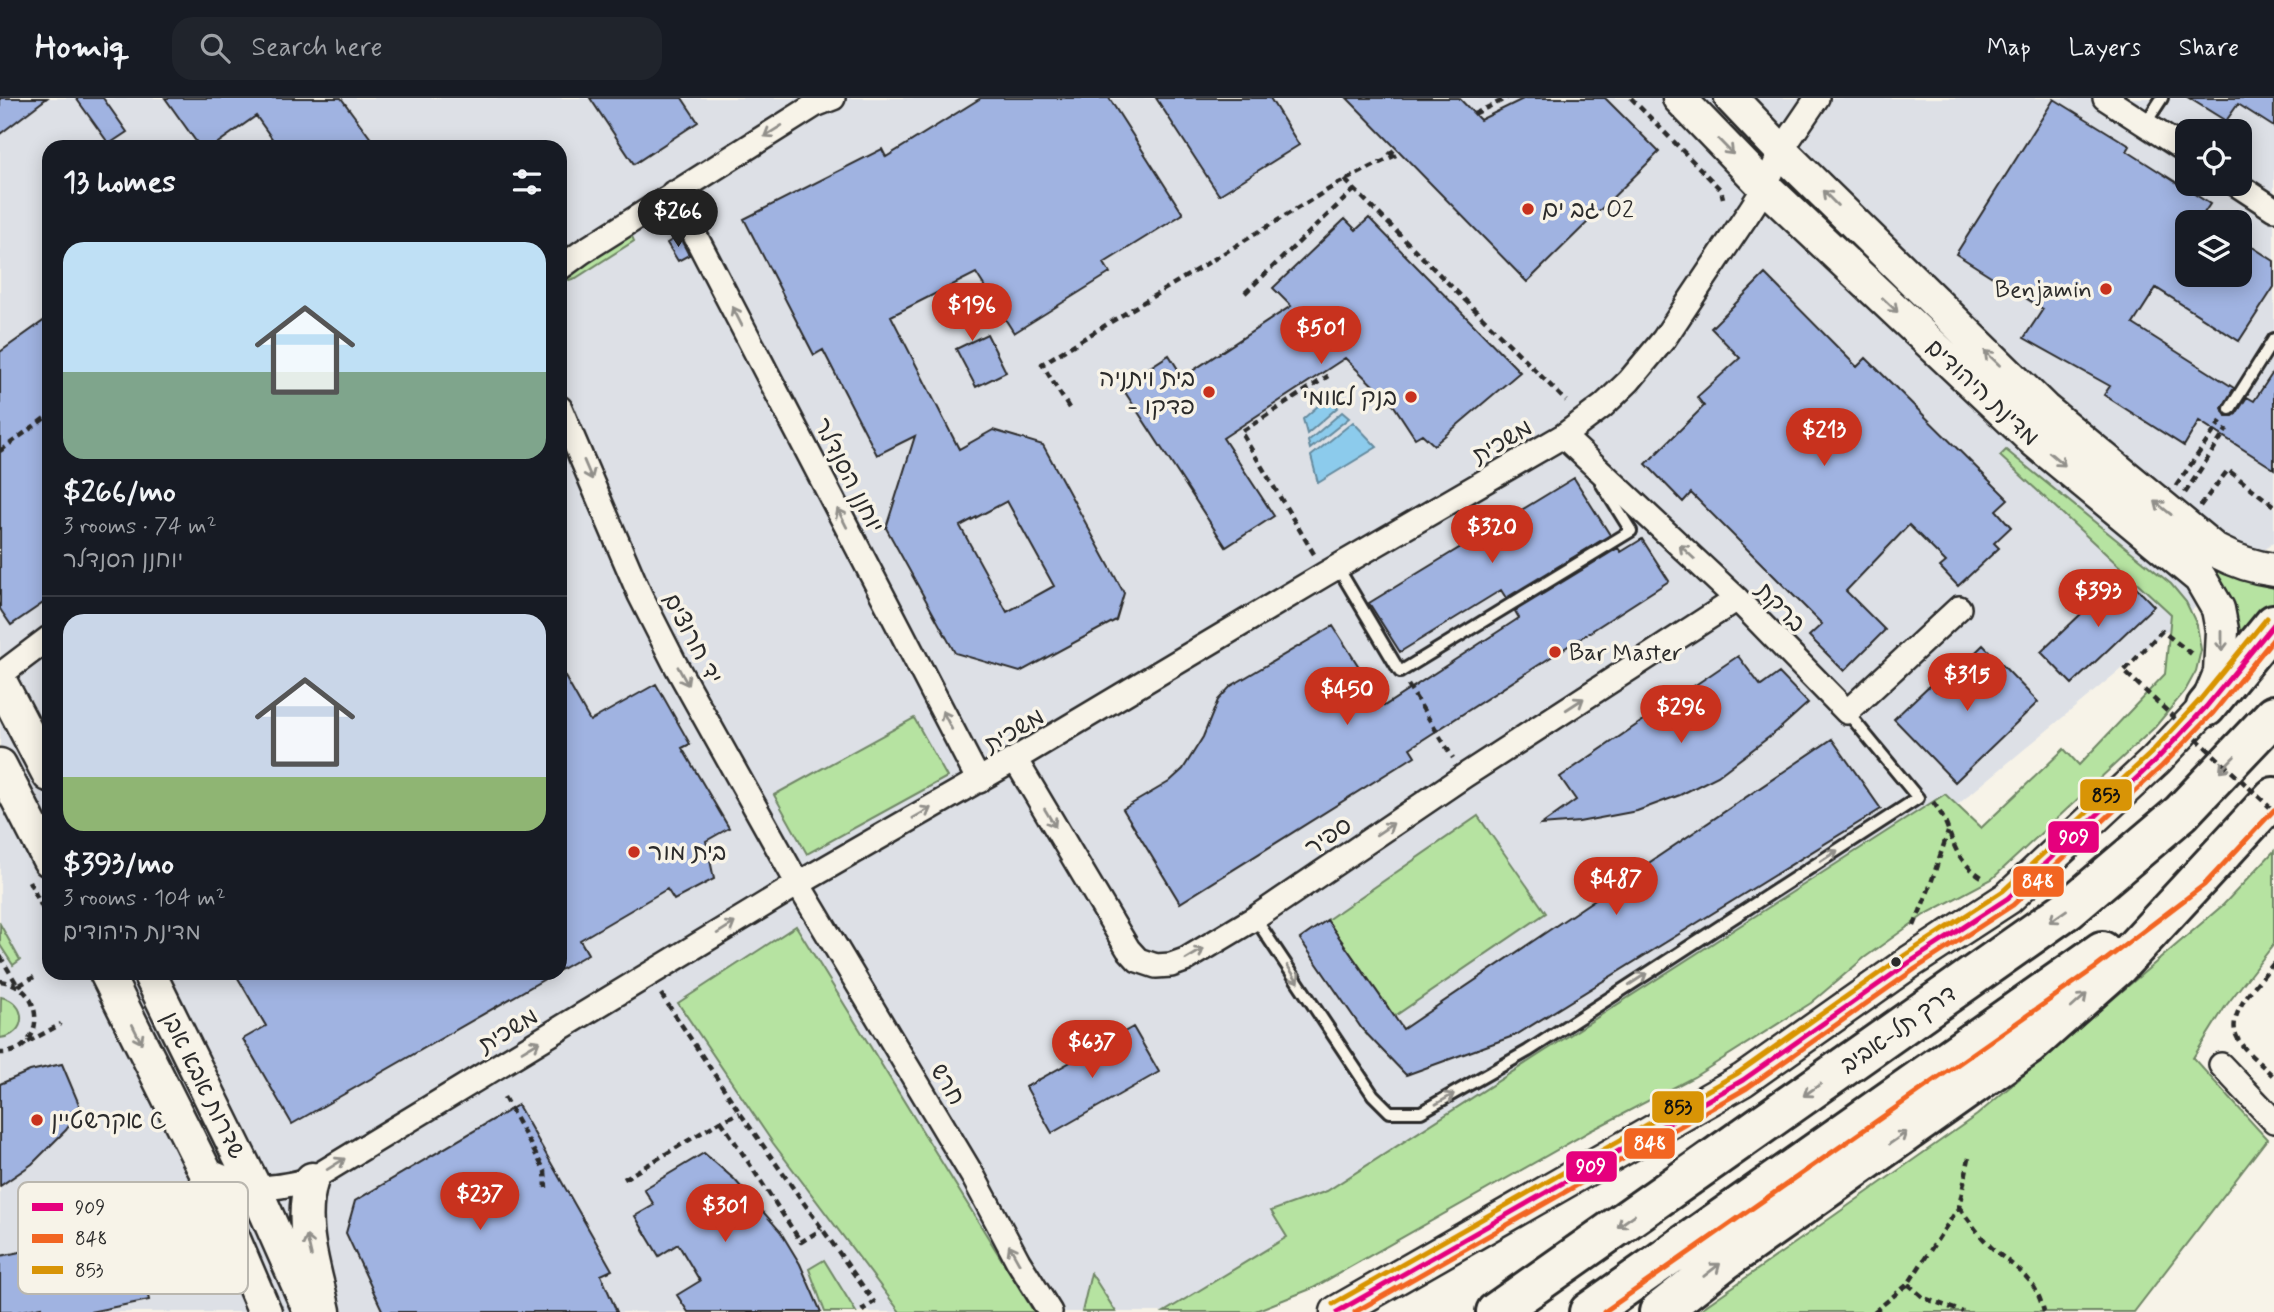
<!DOCTYPE html>
<html lang="en">
<head>
<meta charset="utf-8">
<style>
	:root { --surface:#171b24; --page:#20242c; --text:#f1f3f6; --muted:#9ea1a6; --line:#363941; --accent:#c8321e }
	body { margin:0; font-family:Mynerve,"Playpen Sans Hebrew",sans-serif; background:var(--page); color:var(--text); height:100vh; display:flex; flex-direction:column; font-size:26px; white-space:nowrap }
	* { box-sizing:border-box; margin:0 }
	p { font-size:23px; color:var(--muted) }
	.icon { flex:none; width:38px; height:38px; fill:none; stroke:currentColor; stroke-width:2; stroke-linecap:round; stroke-linejoin:round }
	.map { position:relative; flex:1; overflow:hidden }
	.panel { position:absolute; left:42px; top:42px; width:525px; height:840px; display:flex; flex-direction:column; background:var(--surface); border-radius:21px; box-shadow:0 4px 18px #0003 }
	.panel>* { flex:none }
	.fabs { position:absolute; left:2175px; top:21px; display:grid; gap:14px }
	.fabs a { display:grid; place-items:center; width:77px; height:77px; border-radius:14px; background:var(--surface); box-shadow:0 4px 18px #0003; font-size:35px }
	.price { position:absolute; translate:-50% -60px; padding:0 16px; border-radius:24px; background:var(--accent); color:#fff; font-size:23px; line-height:46px; filter:drop-shadow(0 2px 4px #0008) }
	.price::after { content:''; position:absolute; left:50%; top:42px; width:21px; height:16px; margin-left:-10px; background:inherit; clip-path:polygon(0 0,100% 0,50% 100%) }
	.price.selected { background:#222; color:#fff }
	ul { padding:0; list-style:none }
	li { display:grid; align-content:center; gap:14px; height:371px; padding:0 21px }
	li+li { border-top:2px solid var(--line) }
	li span { display:grid; place-items:center; height:217px; border-radius:21px; color:#555 }
	li>.icon { margin-inline-start:auto }
	span .icon { width:126px; height:126px; fill:#fffc; stroke-width:1 }
	li b { font-size:30px }
	h2 { display:flex; justify-content:space-between; align-items:center; height:84px; padding:0 21px; font-size:30px }
	header { display:flex; align-items:center; gap:42px; box-sizing:border-box; height:98px; padding:0 35px; background:var(--surface); border-bottom:2px solid var(--line) }
	header strong { font-size:33px }
	nav { display:flex; gap:38px; margin-inline-start:auto; font-size:24px }
	.search { width:490px; height:63px; background:var(--page); display:flex; align-items:center; gap:18px; box-sizing:border-box; padding:0 24px; border-radius:21px; color:var(--muted); font-size:26px }
	.map>svg:first-child { display:block }
	.built { fill:#dde0e6; fill-rule:evenodd }
	.green { fill:#b6e3a1; stroke:#708766; stroke-width:2 }
	.water { fill:#8ccbec; stroke:#658b9f; stroke-width:2 }
	.building { fill:#a0b3e1; stroke:#2b2b2b; stroke-width:2; fill-rule:evenodd }
	.lines { fill:none; stroke-linecap:round; stroke-linejoin:round }
	.lane-casing { stroke:#2b2b2b; stroke-width:16 }
	.street-casing { stroke:#2b2b2b; stroke-width:28 }
	.secondary-casing { stroke:#2b2b2b; stroke-width:37 }
	.highway-casing { stroke:#2b2b2b; stroke-width:44 }
	.path { stroke:#2b2b2b; stroke-width:4.5; stroke-dasharray:7 5; stroke-linecap:butt }
	.lane { stroke:#f7f3e8; stroke-width:10 }
	.street { stroke:#f7f3e8; stroke-width:23 }
	.secondary { stroke:#f7f3e8; stroke-width:32 }
	.highway { stroke:#f7f3e8; stroke-width:38 }
	.path-bridge { stroke:#2b2b2b; stroke-width:4.5; stroke-dasharray:7 5; stroke-linecap:butt }
	.bus-1-casing { stroke:#f7f3e8; stroke-width:10 }
	.bus-2-casing { stroke:#f7f3e8; stroke-width:10 }
	.bus-3-casing { stroke:#f7f3e8; stroke-width:10 }
	.bus-1 { stroke:#e5007d; stroke-width:5 }
	.bus-2 { stroke:#f26522; stroke-width:5 }
	.bus-3 { stroke:#d89406; stroke-width:5 }
	.oneway { stroke:#918f8a }
	.poi-dot { fill:#c8321e; stroke:#f7f3e8; stroke-width:2.5 }
	.bus-dot { fill:#2b2b2b; stroke:#f7f3e8; stroke-width:2.5 }
	.labels { text-anchor:middle; stroke-width:7; stroke-linejoin:round; paint-order:stroke }
	.poi-label { font-size:24px; fill:#2b2b2b; stroke:#f7f3e8; text-anchor:start }
	.street-label { font-size:24px; fill:#2b2b2b; stroke:#f7f3e8 }
	.key { fill:#f7f3e8; stroke:#bab7af; stroke-width:2 }
	.key-label { font-size:19px; fill:#2b2b2b }
	.line-badge { stroke:#f7f3e8; stroke-width:2.5 }
	.badge-label { font-size:19px; text-anchor:middle; font-weight:bold; fill:#fff }
	.pale-badge-label { font-size:19px; text-anchor:middle; font-weight:bold; fill:#111 }
</style>
</head>
<body>
<header>
<strong>Homiq</strong>
<div class="search"><svg class="icon" aria-label="search" viewBox="0 0 24 24"><circle cx="10" cy="10" r="6"/><path d="M15 15l6 6"/></svg>Search here</div>
<nav><a>Map</a><a>Layers</a><a>Share</a></nav>
</header>
<div class="map">
<svg width="2274" height="1214" viewBox="0 0 2274 1214">
	<rect width="100%" height="100%" fill="#f7f3e8"/>
	<filter id="ink" filterUnits="userSpaceOnUse"><feTurbulence type="fractalNoise" baseFrequency=".0143" numOctaves="2"/><feDisplacementMap in="SourceGraphic" scale="14" xChannelSelector="R" yChannelSelector="G"/><feConvolveMatrix kernelMatrix="1 2 1 2 8 2 1 2 1" color-interpolation-filters="sRGB"/></filter>
	<g filter="url(#ink)">
		<!-- built -->
		<path class="built" d="M0,0h2274v444l-518,430 -499,340h-1257zM2188,33h52v53h-52zM49,49h511v826h-511zM2188,124h52v53h-52z"/>
		<!-- green -->
		<path class="green" d="M631,136l3,7 -58,37 -7,2 -3,-2 1,-4z
			M2006,352l165,134 15,18 11,23 4,25 -5,21 -11,20 -30,36 -163,152 -68,36 -60,43 -53,45 -117,74 -102,53 -279,158 -60,24h-89l123,-75 -16,-26 56,-20 618,-397 36,34 83,-79 15,16 86,-91 6,-60 -171,-158z
			M2215,465l59,18v32l-45,52 -21,-90z
			M914,620l33,59 -140,77 -33,-59z
			M1478,718l68,97 -179,122 -7,-9 28,-19 -61,-87z
			M2274,753v93l-49,63 -32,51 74,81 -133,173h-437l280,-197 246,-210z
			M0,826l20,36 -7,5 -13,-20z
			M796,828l238,386h-134l-127,-169 -95,-140z
			M1,899c27,5 27,38 -1,41z
			M824,1162l32,52h-31l-16,-43z
			M1091,1175l25,39h-34z"/>
		<!-- water -->
		<path class="water" d="M1328,299l10,10 -31,27 -4,-15z
			M1342,314l7,6 -39,31 -2,-8z
			M1353,324l24,25 -59,36 -7,-27z"/>
		<!-- building -->
		<path class="building" d="M0,0h47l-47,36z
			M76,0h27l24,34 -18,12z
			M165,0h176l36,49h-99l-22,-31 -44,31h-12z
			M590,0h92l16,24 -64,42z
			M981,0h128l74,116 -79,49 6,10 -96,60 -38,-60 -85,43 68,133 34,-19 50,15 81,148 -8,27 -96,52 -65,-19 -69,-125 29,-92 -38,19 -54,-105 -9,5 -70,-136 138,-70 4,8zM1007,403l47,85 -47,26 -47,-86z
			M1156,0h114l29,47 -80,50z
			M1347,0h112l21,22 45,-22h80l54,54 -132,130z
			M2189,0h85v29l-36,-23 -12,17z
			M2054,1l76,47 -3,5 83,53 -12,18h-10v53h52v-36l34,22v26l-35,54 -83,-53 -23,36 101,64 -12,20 4,8h7l3,-2 11,-17 7,4 20,-30v98l-75,-48 -15,25 -80,-51 6,-9 -86,-48 19,-29 -87,-55z
			M1369,120l151,154 -86,73 -12,-11 -7,4 -21,-32 -49,-48 -122,80 51,78 -48,31 -105,-161 48,-31 14,22 108,-71 -18,-18 72,-69 11,11z
			M679,138l10,19 -11,6 -11,-18z
			M1765,176l92,93 9,-9 142,141 -12,11 15,17 -17,16 5,5 -41,38 -18,-19 6,-5 -37,-37 -63,66 39,39 -41,41 -35,-35 13,-12 -131,-131 -8,9 -37,-38 58,-58 -7,-9 43,-39 -29,-30z
			M49,219v282l-38,26 -11,-16v-257z
			M987,236l19,38 -30,15 -20,-38z
			M1574,380l36,57 -104,63 -5,-8 -101,62 -31,-49z
			M1642,441l27,42 -259,167 5,8 -235,147 -57,-94 46,-27 14,-13 20,-32 15,-37 13,-14 102,-60 51,80 135,-88 -4,-7 103,-63 3,4z
			M2123,476l31,32 -82,78 -31,-32z
			M1983,547l55,57 -83,80 -61,-63 36,-34 6,6z
			M1738,558l23,30 18,-13 29,30 -31,28 -59,45 -38,19 -43,16 -58,11 -38,3 35,-25 -16,-23z
			M560,570l30,53 66,-37 34,60 -8,4 47,80 -23,13 8,38 -40,21 -7,-11 -87,51 8,14 -28,16z
			M1832,641l49,70 -365,226 -110,40 -44,-46 -62,-90 27,-19 76,109z
			M235,875h320l-263,151 -49,-85 23,-13z
			M1133,929l26,45 -107,61 -26,-46z
			M62,966l19,45 -15,21 -34,34 -32,22v-102l30,-13z
			M518,1007l94,165 -11,5 16,37h-234l-37,-79 9,-32z
			M704,1055l30,26 46,52 20,33 21,48h-133l-11,-17 23,-14 -22,-37 -19,12 -24,-40 19,-11 -10,-16z
			M127,1110l22,92 -59,12h-47l-1,-5 -25,5h-17v-56l30,-6 -4,-23z"/>
		<g class="lines">
			<defs>
				<path id="lane" d="M2145,26l17,-26
					M2230,311l44,-70
					M1337,468l63,106 231,-141 -30,-48
					M1255,820l118,177 17,17h31l107,-61 390,-253 -71,-86"/>
				<path id="street" d="M2105,0l83,54
					M2236,86l38,25
					M673,95l306,588
					M560,170l22,-16 233,-147 18,-7
					M560,310l80,187 34,67 124,222 176,294 44,83 32,51
					M1563,338l174,163 110,113 112,-104
					M0,577l49,-37
					M1015,661l113,190 10,11 18,6 15,-1 14,-5 70,-42 209,-142 273,-177
					M2221,967l53,56
					M204,1071c47,20 57,24 108,10l486,-295 217,-125 310,-185 238,-138 40,-30 26,-25 35,-42 87,-130 14,-22 16,-36 36,-53"/>
				<path id="secondary" d="M1731,0l58,61 255,250 172,142c19,10 36,16 58,19
					M0,583l49,94
					M0,667l49,95
					M106,875l98,196 61,143
					M149,875l106,215 55,124
					M312,1081c-14,44 2,88 12,132
					M1337,1214l406,-232 167,-118 98,-64 148,-138 50,-53 14,-34 2,-43 -4,-21 -18,-31 -169,-140 -266,-251 -86,-89"/>
				<path id="highway" d="M2206,609l68,-83
					M1496,1214l572,-403 113,-96 93,-98
					M1589,1214l513,-361
					M1659,1214l65,-51 304,-215 90,-80 156,-169"/>
			</defs>
			<!-- lane casing -->
			<use href="#lane" class="lane-casing"/>
			<!-- street casing -->
			<use href="#street" class="street-casing"/>
			<!-- secondary casing -->
			<use href="#secondary" class="secondary-casing"/>
			<!-- highway casing -->
			<use href="#highway" class="highway-casing"/>
			<!-- path -->
			<path class="path" d="M1631,0l90,92 2,8
				M1474,16l33,-16
				M1389,57l7,-7
				M1345,82l221,221
				M1245,195l110,-104
				M1069,310l-27,-44 297,-181 61,-30
				M0,353l49,-36
				M2176,388l45,-65
				M2185,395l42,-64
				M2200,408l28,-36 46,36
				M1314,456l-73,-122 87,-56
				M1408,587l45,73
				M2167,613l-43,-40 38,-40 31,24
				M1933,704c24,30 12,53 52,77
				M29,783l20,40
				M1914,828l15,-37 19,-57
				M0,858l18,30 16,-9
				M2274,865c-14,18 -49,50 -37,74 7,15 26,28 37,40
				M0,883c48,5 46,73 0,72
				M661,896l79,119 134,189 -11,7 3,3
				M28,944l33,-18
				M504,999l41,74 1,17
				M721,1023l80,121 21,-13
				M624,1081l97,-58 19,-8
				M1959,1109c10,13 19,27 31,39 25,24 44,27 54,66
				M1908,1186l16,14 39,14
				M1874,1214l34,-28 51,-77 10,-49"/>
			<!-- lane -->
			<use href="#lane" class="lane"/>
			<!-- street -->
			<use href="#street" class="street"/>
			<!-- secondary -->
			<use href="#secondary" class="secondary"/>
			<!-- highway -->
			<use href="#highway" class="highway"/>
			<!-- path-bridge -->
			<path class="path-bridge" d="M2170,616l104,97"/>
			<defs>
				<path id="bus-1" d="M1337,1214l406,-232 167,-118 98,-64 148,-138 50,-53 68,-83"/>
				<path id="bus-2" d="M1355,1214l392,-224 168,-119 98,-64 149,-139 51,-53 61,-75
					M1604,1214l491,-344 109,-83 70,-75"/>
				<path id="bus-3" d="M1333,1206l405,-231 167,-118 98,-64 147,-137 49,-53 68,-83"/>
			</defs>
			<!-- bus-1 casing -->
			<use href="#bus-1" class="bus-1-casing"/>
			<!-- bus-2 casing -->
			<use href="#bus-2" class="bus-2-casing"/>
			<!-- bus-3 casing -->
			<use href="#bus-3" class="bus-3-casing"/>
			<!-- bus-1 -->
			<use href="#bus-1" class="bus-1"/>
			<!-- bus-2 -->
			<use href="#bus-2" class="bus-2"/>
			<!-- bus-3 -->
			<use href="#bus-3" class="bus-3"/>
		</g>
		<!-- one-way arrows -->
		<defs><path id="oneway-shaft" d="M-6 0H5M1.5-3L5.5 0L1.5 3" fill="none" stroke-width="1.6" stroke-linecap="round" stroke-linejoin="round" transform="scale(1.75)"/></defs>
		<g class="oneway">
			<use href="#oneway-shaft" transform="translate(773 33) rotate(148)"/>
			<use href="#oneway-shaft" transform="translate(1726 49) rotate(46)"/>
			<use href="#oneway-shaft" transform="translate(1830 100) rotate(-135)"/>
			<use href="#oneway-shaft" transform="translate(1890 207) rotate(43)"/>
			<use href="#oneway-shaft" transform="translate(737 218) rotate(-117)"/>
			<use href="#oneway-shaft" transform="translate(1992 260) rotate(-136)"/>
			<use href="#oneway-shaft" transform="translate(2057 361) rotate(40)"/>
			<use href="#oneway-shaft" transform="translate(588 372) rotate(67)"/>
			<use href="#oneway-shaft" transform="translate(2163 410) rotate(-141)"/>
			<use href="#oneway-shaft" transform="translate(842 420) rotate(-117)"/>
			<use href="#oneway-shaft" transform="translate(1687 454) rotate(-137)"/>
			<use href="#oneway-shaft" transform="translate(2222 543) rotate(90)"/>
			<use href="#oneway-shaft" transform="translate(683 578) rotate(61)"/>
			<use href="#oneway-shaft" transform="translate(1575 606) rotate(-33)"/>
			<use href="#oneway-shaft" transform="translate(947 622) rotate(-117)"/>
			<use href="#oneway-shaft" transform="translate(2227 666) rotate(134)"/>
			<use href="#oneway-shaft" transform="translate(922 715) rotate(-30)"/>
			<use href="#oneway-shaft" transform="translate(1050 720) rotate(59)"/>
			<use href="#oneway-shaft" transform="translate(1385 731) rotate(-34)"/>
			<use href="#oneway-shaft" transform="translate(1829 758) rotate(-33)"/>
			<use href="#oneway-shaft" transform="translate(2058 818) rotate(145)"/>
			<use href="#oneway-shaft" transform="translate(726 830) rotate(-32)"/>
			<use href="#oneway-shaft" transform="translate(1195 856) rotate(-31)"/>
			<use href="#oneway-shaft" transform="translate(1293 876) rotate(56)"/>
			<use href="#oneway-shaft" transform="translate(1638 881) rotate(-33)"/>
			<use href="#oneway-shaft" transform="translate(2079 903) rotate(-42)"/>
			<use href="#oneway-shaft" transform="translate(137 936) rotate(64)"/>
			<use href="#oneway-shaft" transform="translate(531 948) rotate(-31)"/>
			<use href="#oneway-shaft" transform="translate(1812 992) rotate(145)"/>
			<use href="#oneway-shaft" transform="translate(1445 1001) rotate(-30)"/>
			<use href="#oneway-shaft" transform="translate(1898 1040) rotate(-35)"/>
			<use href="#oneway-shaft" transform="translate(336 1066) rotate(-32)"/>
			<use href="#oneway-shaft" transform="translate(1626 1123) rotate(145)"/>
			<use href="#oneway-shaft" transform="translate(309 1148) rotate(-103)"/>
			<use href="#oneway-shaft" transform="translate(1014 1156) rotate(-119)"/>
			<use href="#oneway-shaft" transform="translate(1712 1172) rotate(-38)"/>
		</g>
	</g>
	<!-- markers -->
	<g class="poi-dot">
		<circle cx="1528" cy="111" r="7"/>
		<circle cx="2106" cy="191" r="7"/>
		<circle cx="1209" cy="294" r="7"/>
		<circle cx="1411" cy="299" r="7"/>
		<circle cx="1555" cy="554" r="7"/>
		<circle cx="634" cy="754" r="7"/>
		<circle cx="37" cy="1022" r="7"/>
	</g>
	<circle class="bus-dot" cx="1896" cy="864" r="6"/>
	<g class="labels">
		<!-- poi labels -->
		<g class="poi-label">
			<text x="1542" y="119">גב ים O2</text>
			<text x="2092" y="199" text-anchor="end">Benjamin</text>
			<text x="1195" y="288" text-anchor="end">בית ויתניה<tspan x="1195" dy="28">- פדקו</tspan></text>
			<text x="1397" y="307" text-anchor="end">בנק לאומי</text>
			<text x="1569" y="562">Bar Master</text>
			<text x="648" y="762">בית מור</text>
			<text x="51" y="1030">אקרשטיין C</text>
		</g>
		<!-- street labels -->
		<g class="street-label">
			<text transform="translate(1983 294) rotate(43)" y="8">מדינת היהודים</text>
			<text transform="translate(1502 343) rotate(-30)" y="8">משכית</text>
			<text transform="translate(849 377) rotate(63)" y="8">יוחנן הסנדלר</text>
			<text transform="translate(1781 509) rotate(46)" y="8">ברקת</text>
			<text transform="translate(693 540) rotate(62)" y="8">יד חרוצים</text>
			<text transform="translate(1014 632) rotate(-30)" y="8">משכית</text>
			<text transform="translate(1328 738) rotate(-34)" y="8">ספיר</text>
			<text transform="translate(1898 931) rotate(-35)" y="8">דרך תל-אביב</text>
			<text transform="translate(508 932) rotate(-31)" y="8">משכית</text>
			<text transform="translate(948 986) rotate(59)" y="8">חרש</text>
			<text transform="translate(204 987) rotate(64)" y="8">שדרות אבא אבן</text>
		</g>
	</g>
	<!-- legend -->
	<rect x="18" y="1084" width="230" height="112" rx="10" class="key"/>
	<rect x="32" y="1105" width="31" height="8" fill="#e5007d"/>
	<rect x="32" y="1136" width="31" height="9" fill="#f26522"/>
	<rect x="32" y="1168" width="31" height="8" fill="#d89406"/>
	<g class="key-label">
		<text x="75" y="1116">909</text>
		<text x="75" y="1147">848</text>
		<text x="75" y="1179">853</text>
	</g>
	<g class="line-badge">
		<rect x="2079" y="680" width="54" height="34" rx="7" fill="#d89406"/>
		<rect x="2047" y="722" width="53" height="34" rx="7" fill="#e5007d"/>
		<rect x="2012" y="767" width="53" height="33" rx="7" fill="#f26522"/>
		<rect x="1651" y="992" width="54" height="34" rx="7" fill="#d89406"/>
		<rect x="1623" y="1029" width="53" height="33" rx="7" fill="#f26522"/>
		<rect x="1565" y="1052" width="53" height="33" rx="7" fill="#e5007d"/>
	</g>
	<g class="badge-label">
		<text x="2074" y="746">909</text>
		<text x="2038" y="790">848</text>
		<text x="1650" y="1052">848</text>
		<text x="1591" y="1075">909</text>
	</g>
	<g class="pale-badge-label">
		<text x="2106" y="704">853</text>
		<text x="1678" y="1016">853</text>
	</g>
</svg>
<div class="fabs">
<a><svg class="icon" aria-label="locate" viewBox="0 0 24 24"><circle cx="12" cy="12" r="6"/><path d="M12 2v4M12 18v4M2 12h4M18 12h4"/></svg></a>
<a><svg class="icon" aria-label="layers" viewBox="0 0 24 24"><path d="M12 4l9 5-9 5-9-5zM3 14l9 5 9-5"/></svg></a>
</div>
<b class="price selected" style="left:678px;top:151px">$266</b>
<b class="price" style="left:972px;top:245px">$196</b>
<b class="price" style="left:1321px;top:268px">$501</b>
<b class="price" style="left:1824px;top:370px">$213</b>
<b class="price" style="left:1492px;top:467px">$320</b>
<b class="price" style="left:2098px;top:531px">$393</b>
<b class="price" style="left:1967px;top:615px">$315</b>
<b class="price" style="left:1347px;top:629px">$450</b>
<b class="price" style="left:1681px;top:647px">$296</b>
<b class="price" style="left:1616px;top:819px">$487</b>
<b class="price" style="left:1092px;top:982px">$637</b>
<b class="price" style="left:480px;top:1134px">$237</b>
<b class="price" style="left:725px;top:1146px">$301</b>
<section class="panel">
<h2>13 homes<svg class="icon" aria-label="filters" viewBox="0 0 24 24"><path d="M4 7h16M4 17h16"/><circle cx="9" cy="7" r="2"/><circle cx="15" cy="17" r="2"/></svg></h2>
<ul>
<li><span style="background:linear-gradient(#bfe0f5 60%,#7fa58c 0)"><svg class="icon" aria-label="home" viewBox="0 0 24 24"><path d="M3 11l9-7 9 7M6 9v11h12V9"/></svg></span><div><b>$266/mo</b><p>3 rooms · 74 m²</p><p>יוחנן הסנדלר</p></div></li>
<li><span style="background:linear-gradient(#c9d6e8 75%,#8fb573 0)"><svg class="icon" aria-label="home" viewBox="0 0 24 24"><path d="M3 11l9-7 9 7M6 9v11h12V9"/></svg></span><div><b>$393/mo</b><p>3 rooms · 104 m²</p><p>מדינת היהודים</p></div></li>
</ul>
</section>
</div>
</body>
</html>
